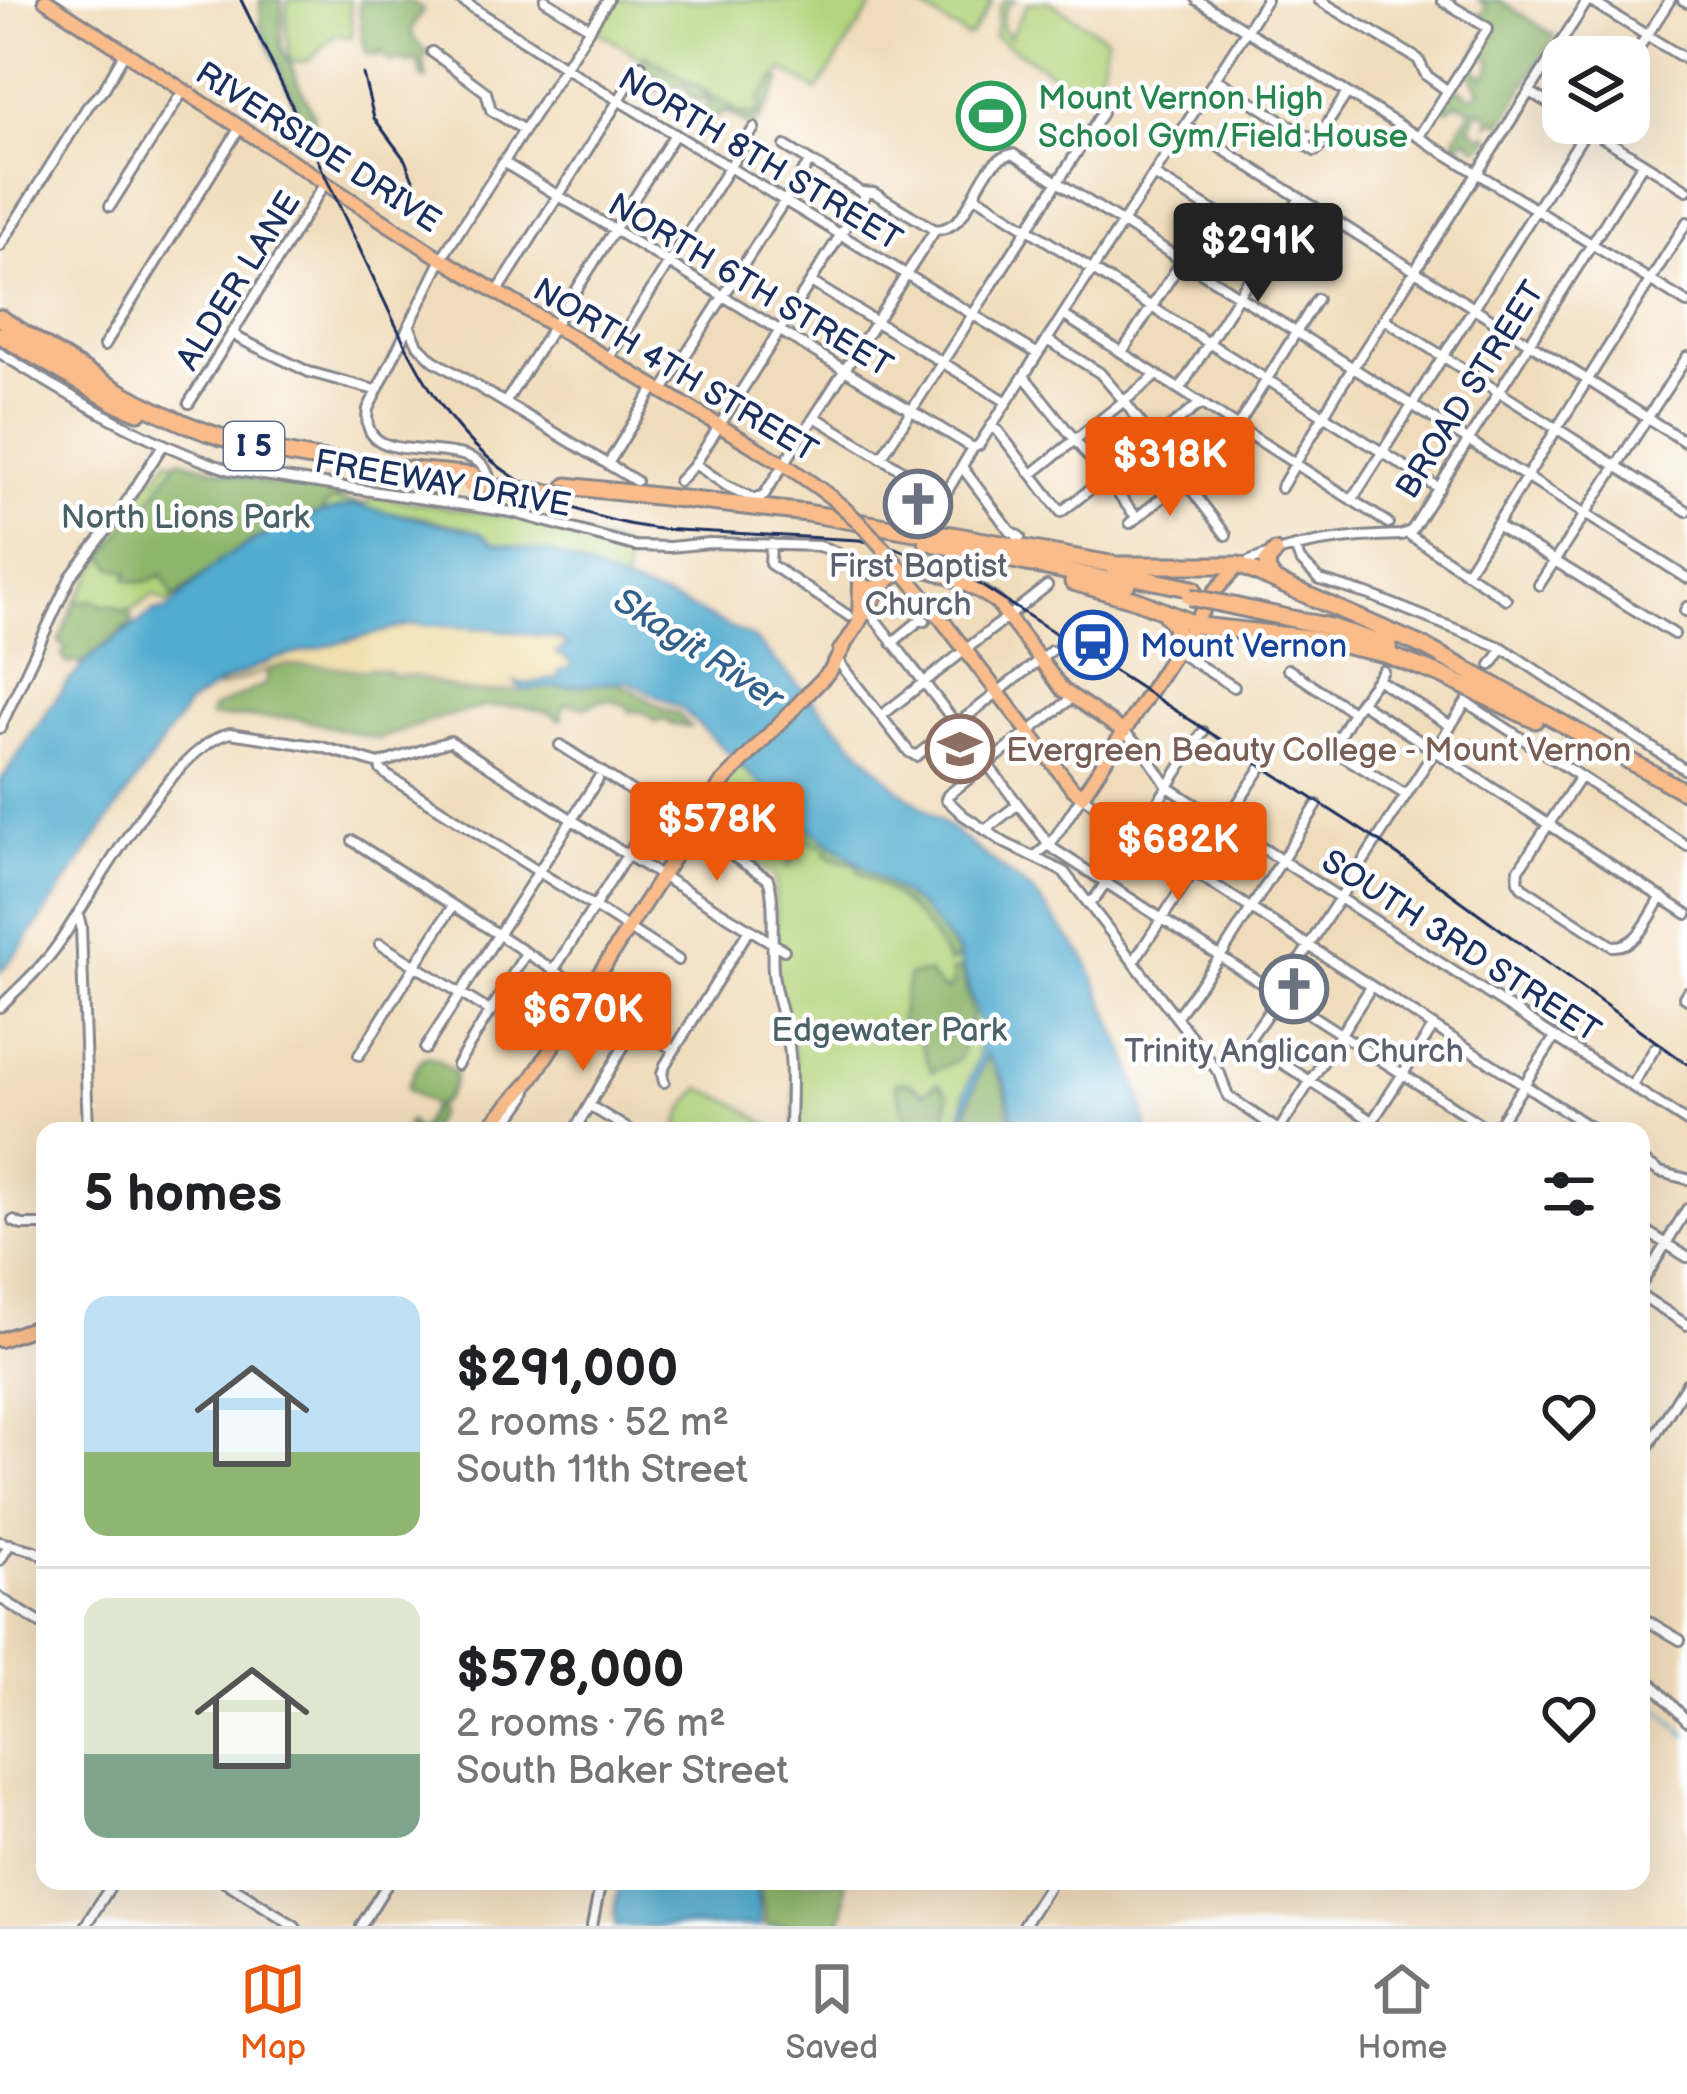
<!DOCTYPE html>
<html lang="en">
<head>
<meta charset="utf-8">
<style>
	:root { --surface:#fff; --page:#f2f2f2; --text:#202124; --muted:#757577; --line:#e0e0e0; --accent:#ea580c }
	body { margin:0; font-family:"Balsamiq Sans",sans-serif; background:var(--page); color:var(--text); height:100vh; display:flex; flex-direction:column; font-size:45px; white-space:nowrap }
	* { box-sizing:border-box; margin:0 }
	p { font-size:39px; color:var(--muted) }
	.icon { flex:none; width:66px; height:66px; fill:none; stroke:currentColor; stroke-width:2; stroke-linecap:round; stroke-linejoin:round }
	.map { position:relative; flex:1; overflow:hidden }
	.drawer { position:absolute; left:36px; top:1122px; width:1614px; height:768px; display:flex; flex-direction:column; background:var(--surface); border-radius:24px; box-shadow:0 12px 48px #0002 }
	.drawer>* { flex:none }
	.tools { position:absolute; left:1542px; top:36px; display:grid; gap:24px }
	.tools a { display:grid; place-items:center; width:108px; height:108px; border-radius:24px; background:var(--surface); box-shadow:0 12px 48px #0002; font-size:60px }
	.price { position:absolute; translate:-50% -102px; padding:0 27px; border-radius:12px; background:var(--accent); color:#fff; font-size:39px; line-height:78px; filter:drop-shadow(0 3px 6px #0008) }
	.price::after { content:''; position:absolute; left:50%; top:72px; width:36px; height:27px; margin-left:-18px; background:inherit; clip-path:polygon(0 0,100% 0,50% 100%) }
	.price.on { background:#222; color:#fff }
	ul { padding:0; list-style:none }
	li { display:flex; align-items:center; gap:36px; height:300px; padding:0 48px }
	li+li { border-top:3px solid var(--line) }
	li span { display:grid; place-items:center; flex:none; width:336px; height:240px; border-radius:24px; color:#555 }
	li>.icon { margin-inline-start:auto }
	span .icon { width:144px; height:144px; fill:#fffc; stroke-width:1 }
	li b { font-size:51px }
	h2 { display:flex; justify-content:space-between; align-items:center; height:144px; padding:0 48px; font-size:51px }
	.menu { display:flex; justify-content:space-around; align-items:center; height:168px; border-top:3px solid var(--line); background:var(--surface); font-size:33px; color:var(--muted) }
	.menu a { display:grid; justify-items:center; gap:6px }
	.menu .on { color:var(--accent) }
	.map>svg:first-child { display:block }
	.green { fill:#b3d47b; stroke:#67826c; stroke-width:3 }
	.forest { fill:#8eb66b; stroke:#547264; stroke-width:3 }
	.sand { fill:#eeda9e; stroke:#84847e; stroke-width:3 }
	.water { fill:#51accf; stroke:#366e96; stroke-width:3 }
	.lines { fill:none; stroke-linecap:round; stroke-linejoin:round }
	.stream { stroke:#51accf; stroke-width:3 }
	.minor-casing { stroke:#86868c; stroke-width:14 }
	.major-casing { stroke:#86868c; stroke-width:18 }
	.highway-casing { stroke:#86868c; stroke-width:21 }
	.minor { stroke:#fff; stroke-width:8 }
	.major { stroke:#f9bc8a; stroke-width:12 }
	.highway { stroke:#f9bc8a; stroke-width:15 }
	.rail { stroke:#1b2f5e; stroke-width:3 }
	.major-bridge-casing { stroke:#86868c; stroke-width:18; stroke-linecap:butt }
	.highway-bridge-casing { stroke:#86868c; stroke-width:21; stroke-linecap:butt }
	.major-bridge { stroke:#f9bc8a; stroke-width:12 }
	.highway-bridge { stroke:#f9bc8a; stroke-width:15 }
	.labels { text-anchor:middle; stroke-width:9; stroke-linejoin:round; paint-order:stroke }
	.shield { fill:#fff; stroke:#5f6d8e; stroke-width:3 }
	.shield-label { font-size:30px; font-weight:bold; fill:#1b2f5e }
	.leisure-label { font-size:33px; fill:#27864d; stroke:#fff; text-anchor:start }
	.street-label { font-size:33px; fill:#1b2f5e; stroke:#fff }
	.park-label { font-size:33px; fill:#496167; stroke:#fff }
	.worship-label { font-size:33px; fill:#5b616d; stroke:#fff }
	.transit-label { font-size:33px; fill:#164399; stroke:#fff; text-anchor:start }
	.education-label { font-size:33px; fill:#785e54; stroke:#fff; text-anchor:start }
	.water-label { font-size:36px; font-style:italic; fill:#31618b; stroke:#fff }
</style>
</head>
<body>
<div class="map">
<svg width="1687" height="1926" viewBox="0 0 1687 1926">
	<rect width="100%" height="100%" fill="#fff"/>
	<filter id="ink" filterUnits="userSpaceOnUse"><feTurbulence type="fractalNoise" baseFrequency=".00833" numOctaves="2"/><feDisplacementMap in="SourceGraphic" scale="24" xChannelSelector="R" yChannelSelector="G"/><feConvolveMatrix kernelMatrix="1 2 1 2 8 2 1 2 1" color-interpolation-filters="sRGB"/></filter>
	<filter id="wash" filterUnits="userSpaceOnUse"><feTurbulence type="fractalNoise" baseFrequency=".004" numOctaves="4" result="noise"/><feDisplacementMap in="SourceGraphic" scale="48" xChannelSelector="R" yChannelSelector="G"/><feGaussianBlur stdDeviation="2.7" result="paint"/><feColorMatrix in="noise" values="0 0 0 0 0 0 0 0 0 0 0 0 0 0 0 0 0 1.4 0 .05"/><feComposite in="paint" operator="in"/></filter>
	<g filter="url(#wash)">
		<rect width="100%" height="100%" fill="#f0dcba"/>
		<!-- green -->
		<path class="green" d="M288,0h62l2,37 -16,-2 -29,26 -17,2 -4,-43z
			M616,0h260l-59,91 -34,-21 -34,56 -153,-96z
			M993,0l-22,36 -4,1 -55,-36z
			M1005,0h10c-14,9 -17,24 -6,38l19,-35 19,-3 60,38c-7,30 2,45 -39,46l-74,-48c7,-11 -1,-24 11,-36z
			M168,459l41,15 101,24 53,6 15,-7 149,23 101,29 -4,36 -124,-37 -30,-19 -58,-14 -31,-3 -101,19 -53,16 -21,12 -16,28 -22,16 -14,-8c-15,10 -25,22 -42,10l-8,1 -12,-6 -17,2 26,-40 -11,-7 29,-34 19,-29 3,1 11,-17 4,2z
			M738,763l63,59 106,70 45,50 73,189h-230v-72l-19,-82 -1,-101 -71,-42 13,-45z
			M701,1088l34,15 34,22 1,6h-88l-4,-8 8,-17z"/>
		<!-- forest -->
		<path class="forest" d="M260,0h22l-1,46 32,68 1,10 -6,7 -47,-102z
			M359,0l53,2 11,8 -12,20 3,9 14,14 -5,6 4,20h-4l-6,-20 -8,4 -7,-3 -11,2 -7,-5 -2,-6 -5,5 -10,-2 -5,-15z
			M1479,0h20l56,36 -53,87 -7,-3 -7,4 2,-7 -11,-8 -8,19 9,8 9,-2 1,3 -3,6 -10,5 -10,-10 -9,7 19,15 -2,4 -23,-17 8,-19 12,-18 -14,-7 -11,7 -5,-2 13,-20 19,9 6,-7 -11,-17 5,-7 7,10 5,-1 6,-13 -14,-12 12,-23 -15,-10 9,-5 3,-5z
			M646,55l96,59 14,1 4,-6v-12l16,-19 5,3 -19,35 -7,8 -8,-1 -18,-12 -19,8 -6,-3 -1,-6 9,-10 -4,-3 -8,5 -13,-8 -1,-9 -9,2 -10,-2 -12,8 3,-6 -2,-10 -12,-12 -1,-8z
			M179,459l89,25 84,9 -25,10 -6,11c-58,13 -102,47 -147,84l-12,-24c-10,8 -24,11 -36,5l2,-7 -16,-5 -7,-11 27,-39 10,-5z
			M92,600l12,6 7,-1 10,6h9l2,12 -52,42 -4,-4 -8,3 -6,-8 5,-8 -8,-6 16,-40z
			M288,665c28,0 84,-4 107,11 24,-5 47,11 70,15 25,3 49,-2 74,-4 12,-1 25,1 37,-1 15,-2 31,-6 46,-1 19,7 36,26 56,28l12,14 -19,-3 -7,-5 -7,3 -14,-10 -13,-1 -4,-6 -14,-5h-9l-17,7 -19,-4 -6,7 2,8 -4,2 -9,-7 -30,-7 -36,1 -45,11 -61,21 -82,-21 -85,-1 1,-8 6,-3 48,-22 1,-10 5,-6z
			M787,809l14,13 121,85 36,47 -1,5 -8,4c-22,-41 -48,-67 -90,-91l-3,-8 -24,-5 -7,-5 3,-5 -4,-3 -5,1 -14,-9 -17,29 3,-8c-10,-9 -23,-5 -34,-3l-10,-8 1,-5 14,7 4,-3 1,-7 6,3 6,-1 1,5 7,-2v-14c-5,-6 -13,-12 -10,-20z
			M961,969l11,46 -13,44 -27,13 -13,-33 -19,-18 9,-46 19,-2 12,14 8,3 5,-6 -1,-13z
			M987,1055l17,30 9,46h-48l5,-32z
			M426,1057l11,3 18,13c-1,13 -7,28 -19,33l2,7 -9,18h-17l-6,-6 4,-4 4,7 6,2 13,-25 -26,-16c2,-7 11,-28 19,-32z
			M895,1082h13l15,11 15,-10 10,10 -2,38h-38z
			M758,1881h87l-1,29 -5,16h-73z"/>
		<!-- sand -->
		<path class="sand" d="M413,624c34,2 133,3 156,22l-13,7 14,8 1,5 -12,12 -31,6 -12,-1 7,7c-20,0 -41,5 -61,0 -22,-4 -44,-18 -67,-14l-7,-5 -19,-3 -4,3 -34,-5 -43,-1 -16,3 -53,20 3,-6 53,-23z"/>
		<!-- water -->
		<path class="water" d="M353,505l126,27 15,11 58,10 63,27 65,23 74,36 141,147 138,106 53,67 42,100 16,49 3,23h-132l-9,-46 -19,-32 -18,47 -5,31h-3l4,-39 13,-33 3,-30 -23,-77 -36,-44 -121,-86 -119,-113 -55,-28 -104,9 -9,-8 12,2 33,-6v-6l12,-6 -1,-5 -14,-8 12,-7 -9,-8 -66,-9 -80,-5 -138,35 -53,23 -34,23 -167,243 -21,24v-190l65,-97 33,-34 57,-40 12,-1 53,-50 75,-40z
			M620,1881h136l5,45h-146l-1,-15z"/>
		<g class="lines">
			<!-- stream -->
			<path class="stream" d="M1641,1692l46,44"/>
		</g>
	</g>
	<g filter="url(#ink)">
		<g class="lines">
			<defs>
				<path id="minor" d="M461,0l119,77 458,277
					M545,0l45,28
					M1197,0l490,303
					M1319,0l99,59 8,16 22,16
					M1589,0l98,60
					M1683,0l4,2
					M432,52l54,40 5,18 33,20
					M1629,63l41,-63
					M1216,79l90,57
					M1530,92l33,20
					M1579,123l108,67
					M1186,126l501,317
					M1306,136l13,1 28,-44
					M1306,136l1,10 8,5 6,-5 -2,-9
					M1419,136l69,-108 -46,-28
					M785,146l76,46 13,1 61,37
					M503,162l470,286
					M1154,175l116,71
					M974,195l465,293
					M110,206l73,-115
					M0,246l88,-140 16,-17 21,-37
					M811,282l196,120
					M498,291l143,-226
					M1063,315l325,208
					M1384,319l303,192
					M409,325l9,20 15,15 203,121
					M232,332l8,7 69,33 66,18
					M1047,340l53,33 24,28 102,134
					M104,346l135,-217
					M1122,352l71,-108
					M0,353c74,46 147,90 230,117l281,42 124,34 35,1 39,-4 109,3c23,5 34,16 42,39
					M608,359l146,-231
					M1024,376l113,142
					M1180,389l120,-191
					M662,392l148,-231
					M189,403l136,-220
					M505,403l170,-269
					M815,417l129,79
					M991,426l7,5 63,81 140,-109
					M1237,427l80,-128
					M881,458l221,-345
					M608,464l47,-77
					M695,464l32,22 28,13 9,-4 171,-265c42,-1 37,-69 78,-76l674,424
					M962,467l48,64 10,6
					M1032,474l125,-99
					M679,481l16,-17 172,-271
					M1281,488l57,-97 250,-391
					M1352,500l239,-377
					M490,509c0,-9 2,-20 0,-29 -12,-55 -134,-2 -122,-71l77,-156 163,-253
					M924,518l13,-10 36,-60 6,-3 28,-43 259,-402
					M1130,523l53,-42
					M1496,525l178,109
					M1408,534l98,65
					M771,544l-1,20 79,52
					M1295,547l5,13 20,20 50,15 133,53 184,123
					M1241,565c50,-22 107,-29 161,-30l10,-5 231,-367
					M1466,573l221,-351
					M1539,585l148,-228
					M868,610l184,238 439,283
					M1685,611l2,-4
					M892,643l28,-23 5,1
					M1176,651l58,36
					M837,660l72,92 7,4 135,-105
					M1491,665l12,-17
					M1288,669l65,43
					M1383,671l-30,41 -21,37 74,46
					M1377,679l74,47
					M1072,698l-124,97 -2,4 17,16 42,28 59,29 156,202 8,22 52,35
					M1361,703l326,211
					M881,716l166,-130
					M0,728l71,-152 43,-55 49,-76
					M1124,732l21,20 23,35 519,335
					M560,745l208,134c8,20 3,68 5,93 2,26 12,49 16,74 4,28 1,57 1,85
					M380,765l1,5 7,6 290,184
					M1580,777l-61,92 -1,12 4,6 90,59c26,2 37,-29 50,-49
					M985,830l32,-25
					M353,841l264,170c18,14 37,26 57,39
					M1035,856l17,-14 30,-46 55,39 459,296
					M1089,902l6,-4 14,-20 94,-146
					M78,914l3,12 7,205
					M380,944l111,68
					M1134,961l127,-193
					M553,971l101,-158
					M1687,992l-3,5 3,2
					M0,1007c19,-20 42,-39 57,-61 35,-50 114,-199 173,-213l92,14 57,17 71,-23 177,114 157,95
					M1177,1016l47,-65 93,-146
					M425,1049l173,-270
					M359,1055l93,-148
					M457,1065l69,-112
					M664,1082l-2,-8 3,-9 84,-135
					M1632,1086l23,-38
					M590,1106l41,25
					M1372,1121l-124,-80 29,-41 4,-11 185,-287 221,144
					M1279,1130l92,-143
					M501,1131l24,-34 3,-10
					M574,1131l54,-92 2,-15
					M1366,1131l67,-104
					M1494,1131l61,-94
					M1641,1160l19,12 27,7
					M13,1221l9,4h23
					M1641,1228l46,29
					M1641,1285l46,-76
					M1641,1295l46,30
					M1641,1431l12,7
					M1641,1458l46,-75
					M0,1542l35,9 10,6
					M0,1560l10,-16
					M0,1598l45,28
					M1641,1617l39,23
					M1641,1672l46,49
					M224,1881l71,45
					M85,1926l29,-45
					M361,1926l28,-45
					M592,1926l9,-45
					M1023,1926l29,-45"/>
				<path id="major" d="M45,0l392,256 353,212 30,21
					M925,598l147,190 10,8 133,-205 24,-26
					M859,623l1,-41 8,6 14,-2
					M840,650c31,-35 40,-98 100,-76 21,8 41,16 58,30l65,86 61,42
					M485,1131l46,-51 190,-296 109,-113 14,-24
					M0,1340l45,-16"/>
				<path id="highway" d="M0,318c70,44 139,92 218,118 83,27 169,31 255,40
					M0,335l116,68 23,9
					M567,486l240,27 108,19
					M907,530l45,5 164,30h123l188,83 260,145
					M927,542l200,42
					M1115,573l78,16
					M1275,581l-7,-9 -1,-10 8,-10
					M1073,582l63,18 64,26 109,12 76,16 56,21 94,45
					M1224,604l106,23 59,19
					M1166,615l9,11 3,22"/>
			</defs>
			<!-- minor casing -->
			<use href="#minor" class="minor-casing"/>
			<!-- major casing -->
			<use href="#major" class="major-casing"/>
			<!-- highway casing -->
			<use href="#highway" class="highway-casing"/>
			<!-- minor -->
			<use href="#minor" class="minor"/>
			<!-- major -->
			<use href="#major" class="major"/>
			<!-- highway -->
			<use href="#highway" class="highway"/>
			<!-- rail -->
			<path class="rail" d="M241,0c39,79 76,159 114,239 29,59 54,124 94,177 50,67 130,104 211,113l199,11 36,8 73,29 409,263 310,224
				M363,74l11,44 31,42 16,39
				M505,496l13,9 18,4"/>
			<defs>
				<path id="major-bridge" d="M820,489c41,29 73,71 105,109"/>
				<path id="highway-bridge" d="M471,485l96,10
					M1190,597l34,7"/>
			</defs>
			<!-- major-bridge casing -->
			<use href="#major-bridge" class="major-bridge-casing"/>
			<!-- highway-bridge casing -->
			<use href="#highway-bridge" class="highway-bridge-casing"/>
			<!-- major-bridge -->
			<use href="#major-bridge" class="major-bridge"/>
			<!-- highway-bridge -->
			<use href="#highway-bridge" class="highway-bridge"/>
		</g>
	</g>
	<!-- icons -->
	<defs>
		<symbol id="stadium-ring" viewBox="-11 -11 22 22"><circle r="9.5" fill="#fff" stroke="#2e9e5b" stroke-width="1.5"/><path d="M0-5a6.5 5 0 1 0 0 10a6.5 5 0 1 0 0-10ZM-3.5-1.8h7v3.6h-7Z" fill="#2e9e5b"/></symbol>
		<symbol id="church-ring" viewBox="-11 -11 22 22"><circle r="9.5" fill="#fff" stroke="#6b7280" stroke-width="1.5"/><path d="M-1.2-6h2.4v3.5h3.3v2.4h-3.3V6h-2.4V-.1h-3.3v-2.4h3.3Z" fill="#6b7280"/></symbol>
		<symbol id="station-ring" viewBox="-11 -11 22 22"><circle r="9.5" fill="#fff" stroke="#1a4fb4" stroke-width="1.5"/><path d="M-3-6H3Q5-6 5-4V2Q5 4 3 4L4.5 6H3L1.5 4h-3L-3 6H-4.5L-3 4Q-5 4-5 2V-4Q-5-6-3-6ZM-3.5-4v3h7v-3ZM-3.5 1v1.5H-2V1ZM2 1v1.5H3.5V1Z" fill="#1a4fb4"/></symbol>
		<symbol id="university-ring" viewBox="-11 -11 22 22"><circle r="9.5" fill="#fff" stroke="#8d6e63" stroke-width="1.5"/><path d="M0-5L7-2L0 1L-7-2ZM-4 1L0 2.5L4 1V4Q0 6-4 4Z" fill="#8d6e63"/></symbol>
	</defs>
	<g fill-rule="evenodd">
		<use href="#stadium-ring" x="953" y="78" width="76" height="76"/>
		<use href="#church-ring" x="880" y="466" width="76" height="76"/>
		<use href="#station-ring" x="1055" y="607" width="76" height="76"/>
		<use href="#university-ring" x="922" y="711" width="76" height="76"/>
		<use href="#church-ring" x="1256" y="951" width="76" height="76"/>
	</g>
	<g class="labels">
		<!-- shield labels -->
		<rect class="shield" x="224" y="422" width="60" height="48" rx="9"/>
		<g class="shield-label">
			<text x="254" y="456">I 5</text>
		</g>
		<!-- leisure labels -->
		<g class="leisure-label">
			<text x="1038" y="109">Mount Vernon High<tspan x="1038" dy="38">School Gym/Field House</tspan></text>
		</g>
		<!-- street labels -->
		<g class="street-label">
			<text transform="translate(319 146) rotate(33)" y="12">RIVERSIDE DRIVE</text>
			<text transform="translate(761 158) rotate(31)" y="12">NORTH 8TH STREET</text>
			<text transform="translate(237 280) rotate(-58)" y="12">ALDER LANE</text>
			<text transform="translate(751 284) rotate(31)" y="12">NORTH 6TH STREET</text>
			<text transform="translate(676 369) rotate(31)" y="12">NORTH 4TH STREET</text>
			<text transform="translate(1469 389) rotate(-58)" y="12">BROAD STREET</text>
			<text transform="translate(443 482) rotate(10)" y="12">FREEWAY DRIVE</text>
			<text transform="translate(1462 945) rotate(33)" y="12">SOUTH 3RD STREET</text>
		</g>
		<!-- park labels -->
		<g class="park-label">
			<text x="185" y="528">North Lions Park</text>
			<text x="889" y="1041">Edgewater Park</text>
		</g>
		<!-- worship labels -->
		<g class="worship-label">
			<text x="918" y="577">First Baptist<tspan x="918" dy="38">Church</tspan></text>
			<text x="1294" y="1062">Trinity Anglican Church</text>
		</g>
		<!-- transit labels -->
		<g class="transit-label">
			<text x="1140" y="657">Mount Vernon</text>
		</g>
		<!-- education labels -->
		<g class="education-label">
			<text x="1006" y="761">Evergreen Beauty College - Mount Vernon</text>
		</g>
		<!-- water labels -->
		<g class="water-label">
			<text transform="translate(699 648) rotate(33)" y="13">Skagit River</text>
		</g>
	</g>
</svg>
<div class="tools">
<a><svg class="icon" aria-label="layers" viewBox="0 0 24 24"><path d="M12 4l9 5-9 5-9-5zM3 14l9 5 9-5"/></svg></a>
</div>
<b class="price on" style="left:1258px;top:305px">$291K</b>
<b class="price" style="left:1170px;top:519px">$318K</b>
<b class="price" style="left:717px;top:884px">$578K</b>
<b class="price" style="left:1178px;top:904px">$682K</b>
<b class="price" style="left:583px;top:1074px">$670K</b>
<section class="drawer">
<h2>5 homes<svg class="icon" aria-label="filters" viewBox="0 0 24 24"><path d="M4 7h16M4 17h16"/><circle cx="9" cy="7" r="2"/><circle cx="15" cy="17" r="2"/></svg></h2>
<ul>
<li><span style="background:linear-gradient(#bfe0f5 65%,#8fb573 0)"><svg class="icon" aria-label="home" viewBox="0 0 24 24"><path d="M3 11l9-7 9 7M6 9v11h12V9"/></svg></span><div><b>$291,000</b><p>2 rooms · 52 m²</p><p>South 11th Street</p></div><svg class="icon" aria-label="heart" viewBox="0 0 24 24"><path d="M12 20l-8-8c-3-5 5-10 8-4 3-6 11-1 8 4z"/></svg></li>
<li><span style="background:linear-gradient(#dfe7d0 65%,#7fa58c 0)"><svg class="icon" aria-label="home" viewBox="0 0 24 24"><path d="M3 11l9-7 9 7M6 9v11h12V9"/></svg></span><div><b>$578,000</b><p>2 rooms · 76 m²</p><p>South Baker Street</p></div><svg class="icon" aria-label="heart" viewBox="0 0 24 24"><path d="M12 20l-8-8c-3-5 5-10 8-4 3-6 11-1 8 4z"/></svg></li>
</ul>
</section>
</div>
<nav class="menu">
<a class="on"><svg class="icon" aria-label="map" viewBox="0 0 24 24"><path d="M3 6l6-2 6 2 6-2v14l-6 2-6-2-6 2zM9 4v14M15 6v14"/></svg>Map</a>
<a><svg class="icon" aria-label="saved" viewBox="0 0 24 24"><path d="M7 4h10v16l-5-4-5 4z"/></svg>Saved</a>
<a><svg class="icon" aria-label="home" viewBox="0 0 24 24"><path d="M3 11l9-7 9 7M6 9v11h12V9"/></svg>Home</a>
</nav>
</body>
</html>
